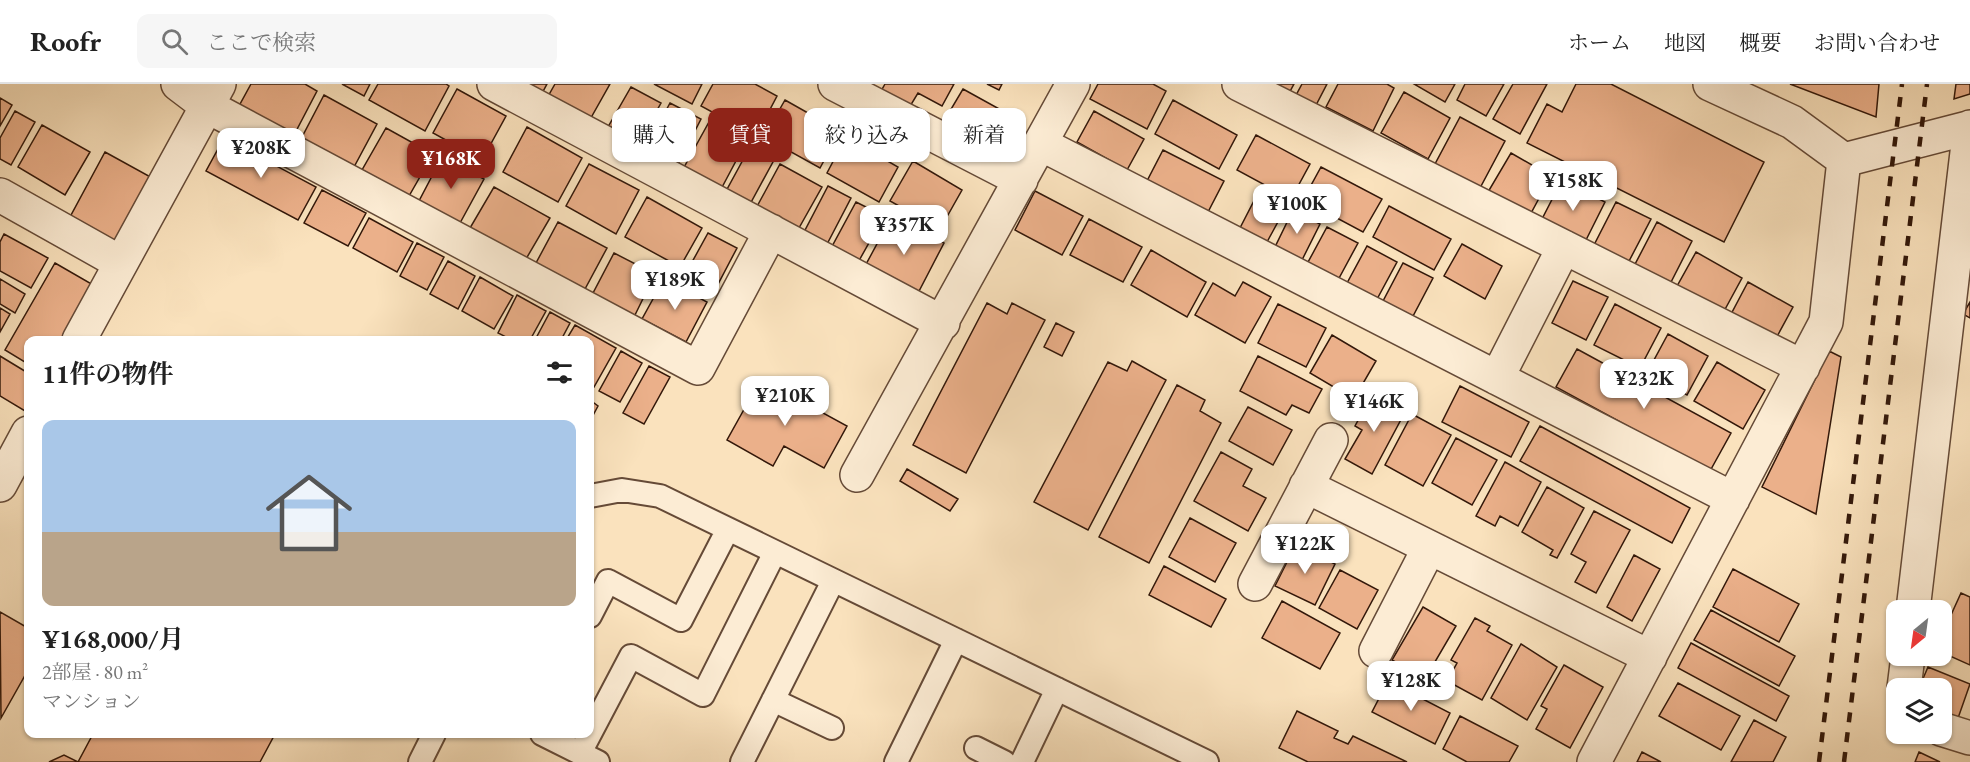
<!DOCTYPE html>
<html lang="ja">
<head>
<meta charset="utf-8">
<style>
	:root { --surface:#fff; --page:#f6f6f6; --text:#222; --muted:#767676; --line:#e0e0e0; --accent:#8f2418 }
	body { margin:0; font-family:"EB Garamond","Noto Serif JP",serif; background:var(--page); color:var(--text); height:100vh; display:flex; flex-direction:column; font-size:22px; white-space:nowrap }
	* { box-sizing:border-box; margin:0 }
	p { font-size:20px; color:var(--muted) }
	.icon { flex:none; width:33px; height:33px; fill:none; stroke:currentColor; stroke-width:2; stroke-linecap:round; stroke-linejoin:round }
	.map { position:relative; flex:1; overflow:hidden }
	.sheet { position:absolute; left:24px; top:252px; width:570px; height:402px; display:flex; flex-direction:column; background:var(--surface); border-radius:12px; box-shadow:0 2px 4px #0004 }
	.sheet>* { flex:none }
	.banner { position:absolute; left:612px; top:24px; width:570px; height:54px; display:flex; gap:12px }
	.needle { width:39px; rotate:209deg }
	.controls { position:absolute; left:1886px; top:516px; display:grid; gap:12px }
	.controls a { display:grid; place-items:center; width:66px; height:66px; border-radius:12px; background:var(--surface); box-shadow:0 2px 4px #0004; font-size:30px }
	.price { position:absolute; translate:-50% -51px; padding:0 14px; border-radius:12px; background:#fff; color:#222; font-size:20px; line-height:39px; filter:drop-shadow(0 2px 3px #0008) }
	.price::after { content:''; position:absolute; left:50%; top:36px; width:18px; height:14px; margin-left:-9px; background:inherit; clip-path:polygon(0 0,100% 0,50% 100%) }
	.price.on { background:var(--accent); color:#fff }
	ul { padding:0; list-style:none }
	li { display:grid; align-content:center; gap:12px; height:318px; padding:0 18px }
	li span { display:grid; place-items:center; height:186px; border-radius:12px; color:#555 }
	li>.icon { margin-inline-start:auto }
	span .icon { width:108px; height:108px; fill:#fffc; stroke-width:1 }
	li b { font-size:26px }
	h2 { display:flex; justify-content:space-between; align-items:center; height:72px; padding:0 18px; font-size:26px }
	.pill { padding:0 21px; border-radius:12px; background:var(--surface); box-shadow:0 2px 4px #0004; font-size:21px; line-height:54px }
	.pill.on { background:var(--accent); color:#fff }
	header { display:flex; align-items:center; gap:36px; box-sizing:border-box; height:84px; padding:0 30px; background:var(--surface); border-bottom:2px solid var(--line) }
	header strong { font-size:28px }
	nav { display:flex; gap:33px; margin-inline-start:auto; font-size:21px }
	.search { width:420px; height:54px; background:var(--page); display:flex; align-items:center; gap:15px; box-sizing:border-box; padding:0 21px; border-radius:12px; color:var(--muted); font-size:22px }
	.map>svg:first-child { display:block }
	.building { fill:#ebb08a; stroke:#33180a; stroke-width:1.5 }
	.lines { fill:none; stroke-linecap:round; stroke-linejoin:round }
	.lane-casing { stroke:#654a37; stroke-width:26 }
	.street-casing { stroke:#654a37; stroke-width:36 }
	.lane { stroke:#fcecd4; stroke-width:22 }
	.street { stroke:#fcecd4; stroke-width:33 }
	.rail { stroke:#33180a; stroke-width:4.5; stroke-dasharray:10 10; stroke-linecap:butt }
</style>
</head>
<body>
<header>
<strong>Roofr</strong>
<div class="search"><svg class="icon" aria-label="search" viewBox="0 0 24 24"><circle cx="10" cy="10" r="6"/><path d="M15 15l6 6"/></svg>ここで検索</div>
<nav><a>ホーム</a><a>地図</a><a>概要</a><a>お問い合わせ</a></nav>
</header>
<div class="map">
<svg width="1970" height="678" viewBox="0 0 1970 678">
	<rect width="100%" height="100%" fill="#fae2bd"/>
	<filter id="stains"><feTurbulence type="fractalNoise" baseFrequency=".00333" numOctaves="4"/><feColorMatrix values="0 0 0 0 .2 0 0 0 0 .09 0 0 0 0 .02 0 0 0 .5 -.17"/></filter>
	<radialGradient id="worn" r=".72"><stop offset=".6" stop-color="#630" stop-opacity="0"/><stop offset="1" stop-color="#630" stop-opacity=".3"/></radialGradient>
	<!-- building -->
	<path class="building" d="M251,0h54l12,7 -23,44 -55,-29z
		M342,0h28l-6,12z
		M378,0h68l3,2 -24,45 -56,-31z
		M517,0h30l-7,13z
		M555,0h55l-22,39 -42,-23z
		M654,0h48l-10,20z
		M713,0h42l22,12 -21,40 -55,-30z
		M885,0h69l-12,22 -24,-13 -9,15 -29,-15z
		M987,0h15l-3,6z
		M1098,0h55l13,7 -19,38 -57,-30z
		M1268,0h26l-6,11z
		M1302,0h25l-13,25 -20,-10z
		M1338,0h49l7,4 -21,43 -47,-24z
		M1414,0h41l-10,18z
		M1465,0h39l-18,32 -29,-16z
		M1513,0h34l-27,50 -27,-15z
		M1576,0h35l153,78 -40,80 -197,-99 20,-39 15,8z
		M1790,0h89l-3,33z
		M1956,0h14v10l-16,5z
		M631,3l30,16 -23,41 -30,-17z
		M457,5l49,27 -24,44 -49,-27z
		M963,5l56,31 -15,27 -27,-15 -6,11 -30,-17z
		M1404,8l46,26 -22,41 -47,-26z
		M324,11l53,29 -23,43 -53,-28z
		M0,14l12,7 -12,21z
		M785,16l55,31 -20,37 -56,-31z
		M1173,16l64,35 -18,34 -64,-35z
		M670,19l31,16 -24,47 -32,-16z
		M15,27l20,11 -24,43 -11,-6v-21z
		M1094,27l50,28 -17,31 -50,-28z
		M1460,33l45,24 -25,47 -45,-24z
		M709,38l37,20 -26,49 -38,-20z
		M42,41l48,27 -25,43 -47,-28z
		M527,43l55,31 -24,44 -55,-30z
		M386,44l47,26 -24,42 -47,-26z
		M1256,51l54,29 -19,35 -54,-29z
		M846,53l52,30 -19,35 -52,-29z
		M224,54l92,49 -18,33 -92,-49z
		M750,63l24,13 -25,46 -24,-13z
		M1163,66l61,31 -16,31 -61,-31z
		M105,68l51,28 -35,64 -51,-27z
		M1511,69l40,23 -21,39 -42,-23z
		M442,73l42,22 -24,44 -41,-22z
		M913,77l49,29 -22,39 -50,-28z
		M589,80l50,26 -23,44 -50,-28z
		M780,80l42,23 -27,48 -41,-23z
		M1321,83l61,32 -19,33 -60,-32z
		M1562,96l43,22 -21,42 -43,-23z
		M828,102l23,12 -26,50 -23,-12z
		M494,103l56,31 -24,41 -56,-31z
		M322,106l44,23 -18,33 -44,-23z
		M1035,107l48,25 -21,39 -47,-25z
		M1258,109l28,14 -19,35 -27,-14z
		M647,113l55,31 -22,39 -55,-30z
		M856,118l28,14 -28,50 -27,-14z
		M1616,118l35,17 -24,46 -34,-18z
		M1389,122l62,33 -17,31 -61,-33z
		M1293,126l27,14 -18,36 -27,-13z
		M892,132l52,27 -27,52 -53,-27z
		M369,134l44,24 -16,30 -44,-24z
		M1089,135l53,28 -19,35 -53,-27z
		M558,138l49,26 -22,41 -49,-26z
		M1657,138l35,19 -24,47 -36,-18z
		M1327,143l31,16 -20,37 -31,-16z
		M708,149l29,15 -21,40 -30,-15z
		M4,150l44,24 -17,30 -31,-17v-29z
		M417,159l27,14 -17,33 -27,-14z
		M1462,160l40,22 -17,33 -41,-23z
		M1367,162l30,16 -21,39 -30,-16z
		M1151,166l55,32 -19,35 -56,-32z
		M1696,168l46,26 -19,35 -47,-25z
		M614,169l41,21 -21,43 -42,-22z
		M448,177l27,15 -17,33 -28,-15z
		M55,179l40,23 -31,54h-36v24l-23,-14z
		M1403,179l30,15 -21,40 -30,-15z
		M480,193l33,19 -19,33 -32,-18z
		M0,195l25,15 -10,19 -15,-9z
		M664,195l43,23 -21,40 -44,-23z
		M1573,197l35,16 -22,43 -34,-17z
		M1243,198l28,15 -26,46 -50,-28 18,-32 22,13z
		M1748,198l45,25 -19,35 -45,-24z
		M517,211l29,16 -16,29h-18l-14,-7z
		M1970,218v16l-7,-4z
		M987,219l20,11 5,-11 33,17 -79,153 -53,-28z
		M1278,220l48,24 -20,39 -48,-24z
		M1615,220l46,24 -21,40 -46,-23z
		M0,224l10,6 -10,18z
		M550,228l20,11 -9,17h-26z
		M1056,239l18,9 -12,24 -18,-9z
		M575,241l41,23 -22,39 -4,-2v-45h-24z
		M1668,250l40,22 -21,39 -40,-22z
		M1332,251l44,26 -22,38 -44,-26z
		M1577,265l154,84 -21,38 -154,-84z
		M621,267l21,12 -22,39 -21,-11z
		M1829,267l12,6 -25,157 -54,-27z
		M0,272l28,17v33l-3,5 -25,-15z
		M1258,272l64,33 -13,24 -17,-8 -6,10 -46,-24z
		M1132,277l34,19 -78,150 -54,-28 74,-140 19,9z
		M1717,278l48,28 -22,39 -49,-28z
		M649,282l21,11 -26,47 -21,-11z
		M761,295l86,47 -23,42 -40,-22 -11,20 -46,-26z
		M1177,301l28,15 -5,11 21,12 -72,140 -50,-26z
		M1460,302l69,36 -18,35 -69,-35z
		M1372,311l33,17 -33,62 -27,-15 17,-29 -7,-4z
		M590,316l8,6 -8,15z
		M1248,323l44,23 -19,35 -44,-24z
		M1412,330l39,21 -28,51 -38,-21z
		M1540,342l150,82 -18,35 -152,-82z
		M1456,354l41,22 -25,45 -40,-22z
		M1221,368l31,17 -9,17 23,12 -18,33 -54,-30z
		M1505,378l36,20 -23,44 -18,-10 -5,10 -19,-10z
		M907,385l51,30 -8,12 -50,-30z
		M1547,403l37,21 -27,50 -7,-3 3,-5 -31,-18z
		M1594,427l36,19 -34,63 -21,-11 11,-20 -15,-8z
		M1190,434l46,25 -21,39 -46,-25z
		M1296,460l39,20 -20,41 -40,-19z
		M1634,471l26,14 -28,52 -25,-14z
		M1164,482l62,33 -15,28 -62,-32z
		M1733,485l66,35 -20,38 -66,-35z
		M1340,486l38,20 -21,39 -38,-21z
		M1961,509l9,4v68l-29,-13v-15z
		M1282,517l58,32 -20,36 -58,-31z
		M1423,523l33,19 -31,53 -33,-19z
		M1711,526l84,46 -16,30 -85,-46z
		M0,528l28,16v42l-27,48z
		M1475,534l15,8 -3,5 25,14 -30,55 -35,-19 10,-18 -6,-3z
		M1691,559l98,53 -13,25 -98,-53z
		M1521,560l36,23 -30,53 -36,-22z
		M1564,581l39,22 -33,61 -34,-19 11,-20 -6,-3z
		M1928,583l42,17 -13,37 -16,-7v-26h-22z
		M1388,597l62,32 -15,31 -63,-32z
		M1678,599l62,33 -19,34 -62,-34z
		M1297,627l41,20 -4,7 14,6 5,-8 54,26h-99l-29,-14z
		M1460,632l58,30 -9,16h-42l-24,-13z
		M1754,636l32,17 -13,25h-42z
		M93,650h182l-15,28h-211l15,-7 14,7z
		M1642,668l19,10h-24z
		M1919,668l21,10h-25z"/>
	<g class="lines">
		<defs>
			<path id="lane" d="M590,412l32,-6 38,6 547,266
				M590,532l18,-35 73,39 47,-91
				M773,616l59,28
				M542,650l56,28
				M976,664l28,14
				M580,669l51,-97 72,39 72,-143
				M420,678l14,-28
				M742,678l91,-181
				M896,678l60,-122
				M1022,678l35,-73"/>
			<path id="street" d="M178,0l29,22 491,262 73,-137
				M494,0l449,239
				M835,0l186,96
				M1239,0l564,283
				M1710,0l82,38 52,38 124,-32
				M1041,60l692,355
				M0,111l121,68
				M79,256l140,-256
				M1497,294l67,-131
				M857,391l216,-391
				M0,401l28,-52
				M1306,402l344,171
				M1255,500l76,-144
				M1913,526l57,-483
				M1376,567l53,-103
				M1904,604l4,-32
				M1941,645l29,9
				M1594,678l232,-440 18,-162"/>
		</defs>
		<!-- lane casing -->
		<use href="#lane" class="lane-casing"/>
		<!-- street casing -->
		<use href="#street" class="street-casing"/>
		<!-- lane -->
		<use href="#lane" class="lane"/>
		<!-- street -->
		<use href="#street" class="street"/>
		<!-- rail -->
		<path class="rail" d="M1819,678l83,-678
			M1844,678l83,-678"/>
	</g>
	<rect width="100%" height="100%" filter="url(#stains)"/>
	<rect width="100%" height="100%" fill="url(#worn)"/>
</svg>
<div class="controls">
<a><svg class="needle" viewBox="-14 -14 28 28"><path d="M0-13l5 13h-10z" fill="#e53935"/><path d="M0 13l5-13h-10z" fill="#767676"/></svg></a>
<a><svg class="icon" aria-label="layers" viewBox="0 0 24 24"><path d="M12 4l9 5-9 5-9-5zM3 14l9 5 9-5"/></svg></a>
</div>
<b class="price" style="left:261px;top:95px">¥208K</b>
<b class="price on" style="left:451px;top:106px">¥168K</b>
<b class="price" style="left:1573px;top:128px">¥158K</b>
<b class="price" style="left:1297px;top:151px">¥100K</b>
<b class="price" style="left:904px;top:172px">¥357K</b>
<b class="price" style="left:675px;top:227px">¥189K</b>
<b class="price" style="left:1644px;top:326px">¥232K</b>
<b class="price" style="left:785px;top:343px">¥210K</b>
<b class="price" style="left:1374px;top:349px">¥146K</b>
<b class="price" style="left:1305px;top:491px">¥122K</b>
<b class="price" style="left:1411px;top:628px">¥128K</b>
<div class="banner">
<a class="pill">購入</a>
<a class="pill on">賃貸</a>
<a class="pill">絞り込み</a>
<a class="pill">新着</a>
</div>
<section class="sheet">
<h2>11件の物件<svg class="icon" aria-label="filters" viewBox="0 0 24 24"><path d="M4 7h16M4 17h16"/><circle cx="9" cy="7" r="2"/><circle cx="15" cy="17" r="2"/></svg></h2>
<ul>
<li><span style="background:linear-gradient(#a9c7e8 60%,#b9a48a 0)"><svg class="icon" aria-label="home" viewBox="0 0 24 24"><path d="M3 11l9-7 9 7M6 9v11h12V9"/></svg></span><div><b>¥168,000/月</b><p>2部屋 · 80 m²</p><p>マンション</p></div></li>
</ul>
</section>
</div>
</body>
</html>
